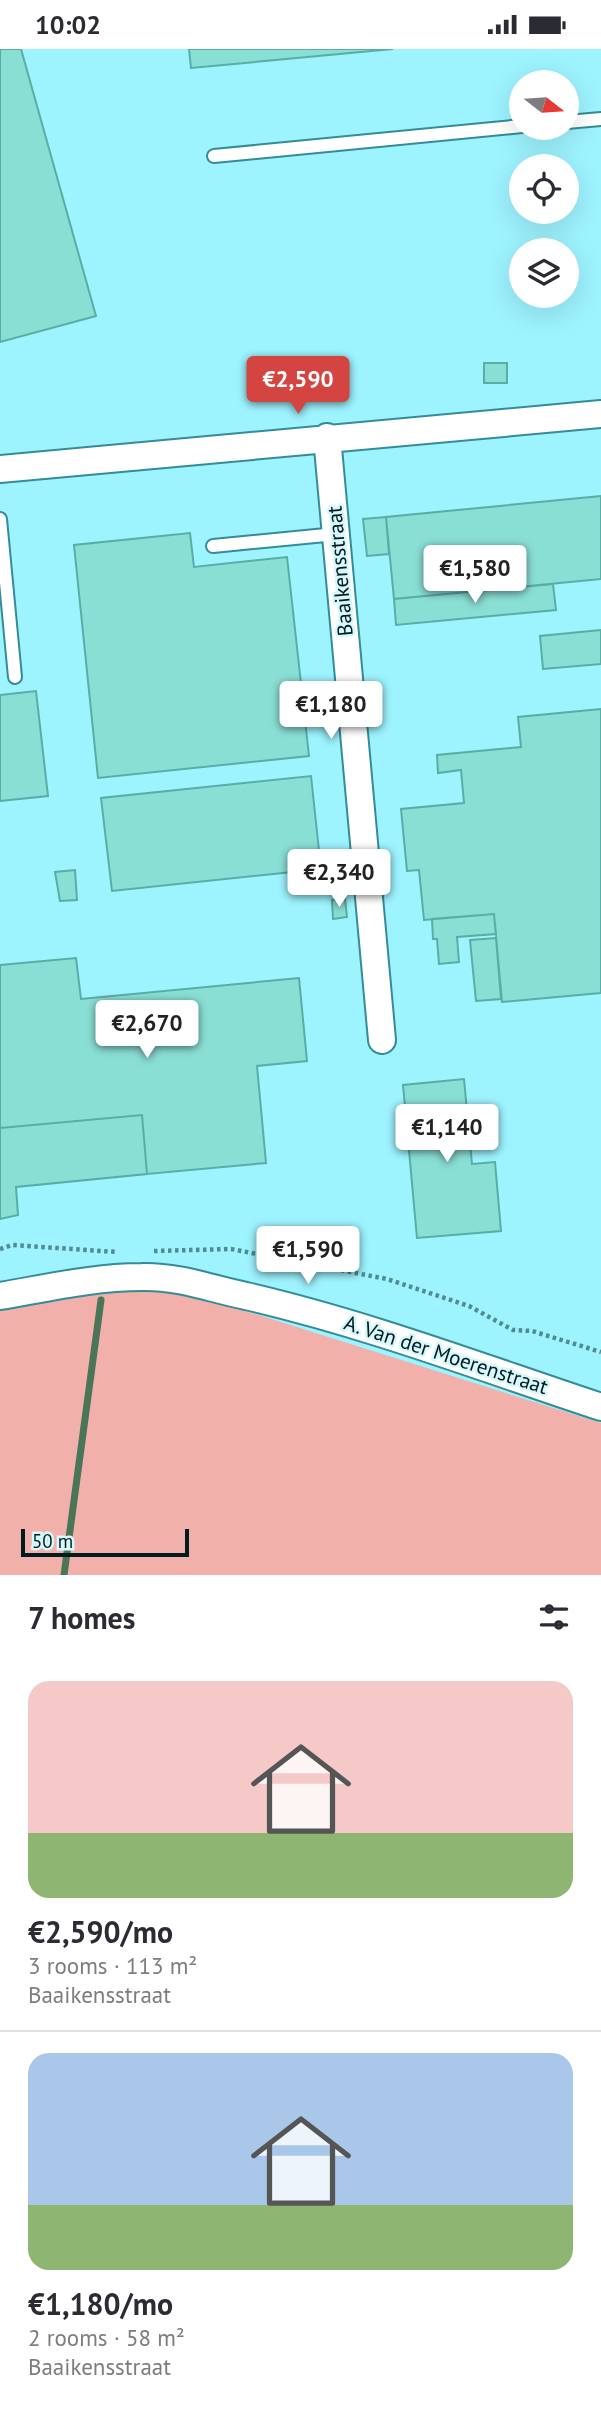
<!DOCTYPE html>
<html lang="en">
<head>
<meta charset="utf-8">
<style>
	:root { --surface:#fff; --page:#f7f7f7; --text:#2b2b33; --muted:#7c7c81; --line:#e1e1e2; --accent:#d44541 }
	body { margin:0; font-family:"PT Sans",sans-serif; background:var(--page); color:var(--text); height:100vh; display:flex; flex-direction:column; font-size:26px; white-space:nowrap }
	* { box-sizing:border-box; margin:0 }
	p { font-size:23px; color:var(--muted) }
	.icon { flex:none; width:38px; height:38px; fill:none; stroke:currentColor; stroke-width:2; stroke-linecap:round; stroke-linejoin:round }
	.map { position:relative; height:1526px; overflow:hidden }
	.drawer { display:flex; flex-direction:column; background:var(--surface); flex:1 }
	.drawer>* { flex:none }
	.needle { width:46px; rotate:107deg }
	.fabs { position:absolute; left:509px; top:21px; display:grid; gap:14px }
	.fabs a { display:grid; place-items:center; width:70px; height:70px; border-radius:50%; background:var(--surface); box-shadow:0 7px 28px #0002; font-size:35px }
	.scale { position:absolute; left:21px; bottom:18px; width:168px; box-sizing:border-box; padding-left:7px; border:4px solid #011c20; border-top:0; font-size:19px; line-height:24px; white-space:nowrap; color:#011c20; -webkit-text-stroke:5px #d7f7fb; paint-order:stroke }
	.price { position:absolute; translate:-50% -60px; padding:0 16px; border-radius:7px; background:#fff; color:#222; font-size:23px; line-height:46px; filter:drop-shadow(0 2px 4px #0008) }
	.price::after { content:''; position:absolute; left:50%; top:42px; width:21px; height:16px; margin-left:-10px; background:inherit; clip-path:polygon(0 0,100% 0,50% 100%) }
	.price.on { background:var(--accent); color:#fff }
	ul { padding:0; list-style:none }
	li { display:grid; align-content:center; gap:14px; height:371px; padding:0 28px }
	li+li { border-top:2px solid var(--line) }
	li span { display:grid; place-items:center; height:217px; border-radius:21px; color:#555 }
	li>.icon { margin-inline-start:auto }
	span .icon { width:126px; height:126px; fill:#fffc; stroke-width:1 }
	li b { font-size:30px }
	h2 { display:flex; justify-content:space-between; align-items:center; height:84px; padding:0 28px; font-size:30px }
	.status { display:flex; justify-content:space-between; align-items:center; height:49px; padding:0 35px; background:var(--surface); direction:ltr }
	.status svg { height:19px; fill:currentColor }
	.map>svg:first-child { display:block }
	.green { fill:#f1b1aa }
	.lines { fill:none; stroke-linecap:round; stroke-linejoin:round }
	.stream { stroke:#4a7556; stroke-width:7 }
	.building { fill:#8adfd5; stroke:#58aea4; stroke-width:2 }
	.lane-casing { stroke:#338c97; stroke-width:16 }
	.street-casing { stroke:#338c97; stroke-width:30 }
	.path { stroke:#518b92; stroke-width:4.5; stroke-dasharray:3.5 3.5; stroke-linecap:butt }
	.lane { stroke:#fff; stroke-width:12 }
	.street { stroke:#fff; stroke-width:26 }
	.labels { text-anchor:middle; stroke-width:5; stroke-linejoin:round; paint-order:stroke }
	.street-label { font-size:21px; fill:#011c20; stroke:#d7f7fb }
</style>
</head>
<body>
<div class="status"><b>10:02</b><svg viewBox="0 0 49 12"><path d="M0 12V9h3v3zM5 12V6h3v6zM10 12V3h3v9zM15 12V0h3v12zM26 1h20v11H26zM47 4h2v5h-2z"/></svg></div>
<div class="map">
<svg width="601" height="1526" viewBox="0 0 601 1526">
	<rect width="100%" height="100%" fill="#9df3fe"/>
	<!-- green -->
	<path class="green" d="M94,1240h55l59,10 393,124v152h-601v-269z"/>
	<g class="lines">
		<!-- stream -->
		<path class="stream" d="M64,1526l37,-275"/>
	</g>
	<!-- building -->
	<path class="building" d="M0,0h21l75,267 -96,26z
		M189,0h204l-202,19z
		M484,314h23v20h-23z
		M601,447v83l-207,20 -8,-82z
		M386,468l3,37 -22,2 -4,-37z
		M190,484l4,34 93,-10 22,199 -211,22 -24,-233z
		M553,535l3,26 -160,15 -2,-26z
		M601,581v34l-58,5 -3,-33z
		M36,642l12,105 -48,5v-106z
		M601,660v284l-99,9 -8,-88 -70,6 -5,-50 -12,1 -6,-62 63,-6 -3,-33 -23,3 -1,-18 84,-8 -3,-30z
		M311,727l10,93 -209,22 -11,-93z
		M75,821l2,30 -17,1 -5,-29z
		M345,850l2,18 -14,2 -1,-19z
		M494,865l2,20 -39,3 2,25 -20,2 -2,-25h-4l-1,-20z
		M496,889l5,61 -25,2 -6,-61z
		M76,909l5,41 218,-21 8,83 -50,5 9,97 -119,11 -5,-59 -142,13v-163z
		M464,1030l8,85 23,-2 6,69 -84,7 -14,-153z
		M142,1066l5,59 -131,13 2,28 -18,4v-91z"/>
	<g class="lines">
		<defs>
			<path id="lane" d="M567,73l34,-3
				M214,107l308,-30
				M0,470l15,158
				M213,497l123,-12"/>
			<path id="street" d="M327,388l55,603
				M0,420l601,-55
				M0,1247c47,-8 94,-19 142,-19 36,-1 70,12 104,19 121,28 237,72 355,111"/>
		</defs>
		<!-- lane casing -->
		<use href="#lane" class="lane-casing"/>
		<!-- street casing -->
		<use href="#street" class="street-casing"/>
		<!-- path -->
		<path class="path" d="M0,1200l12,-4 105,7
			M154,1202l77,-2 156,30 82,27 44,24 19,1 69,21"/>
		<!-- lane -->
		<use href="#lane" class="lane"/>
		<!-- street -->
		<use href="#street" class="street"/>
	</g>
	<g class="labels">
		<!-- street labels -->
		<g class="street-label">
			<text transform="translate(340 522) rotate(-95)" y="7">Baaikensstraat</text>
			<text transform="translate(446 1306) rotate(18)" y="7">A. Van der Moerenstraat</text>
		</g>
	</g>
</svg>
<div class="fabs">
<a><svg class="needle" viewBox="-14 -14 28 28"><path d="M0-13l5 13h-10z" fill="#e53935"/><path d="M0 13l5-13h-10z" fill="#7c7c81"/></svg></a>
<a><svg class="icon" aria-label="locate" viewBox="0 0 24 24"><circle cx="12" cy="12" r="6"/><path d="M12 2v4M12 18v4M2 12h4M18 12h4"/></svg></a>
<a><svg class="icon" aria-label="layers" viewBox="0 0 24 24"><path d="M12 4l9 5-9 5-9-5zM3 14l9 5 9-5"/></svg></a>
</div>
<div class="scale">50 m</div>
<b class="price on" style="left:298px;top:367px">€2,590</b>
<b class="price" style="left:475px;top:556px">€1,580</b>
<b class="price" style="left:331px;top:692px">€1,180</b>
<b class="price" style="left:339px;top:860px">€2,340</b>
<b class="price" style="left:147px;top:1011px">€2,670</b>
<b class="price" style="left:447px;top:1115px">€1,140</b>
<b class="price" style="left:308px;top:1237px">€1,590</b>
</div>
<section class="drawer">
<h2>7 homes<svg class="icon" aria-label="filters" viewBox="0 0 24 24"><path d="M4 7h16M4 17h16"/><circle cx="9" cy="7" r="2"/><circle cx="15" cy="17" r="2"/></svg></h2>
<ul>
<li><span style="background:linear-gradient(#f6c9c9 70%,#8fb573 0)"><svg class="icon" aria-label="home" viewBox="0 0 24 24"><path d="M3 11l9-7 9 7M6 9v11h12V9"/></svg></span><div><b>€2,590/mo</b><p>3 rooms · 113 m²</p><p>Baaikensstraat</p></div></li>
<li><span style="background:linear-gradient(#a9c7e8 70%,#8fb573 0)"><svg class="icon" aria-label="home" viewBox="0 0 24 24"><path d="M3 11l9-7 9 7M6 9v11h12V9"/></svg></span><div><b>€1,180/mo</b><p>2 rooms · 58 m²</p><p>Baaikensstraat</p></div></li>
</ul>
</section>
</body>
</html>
